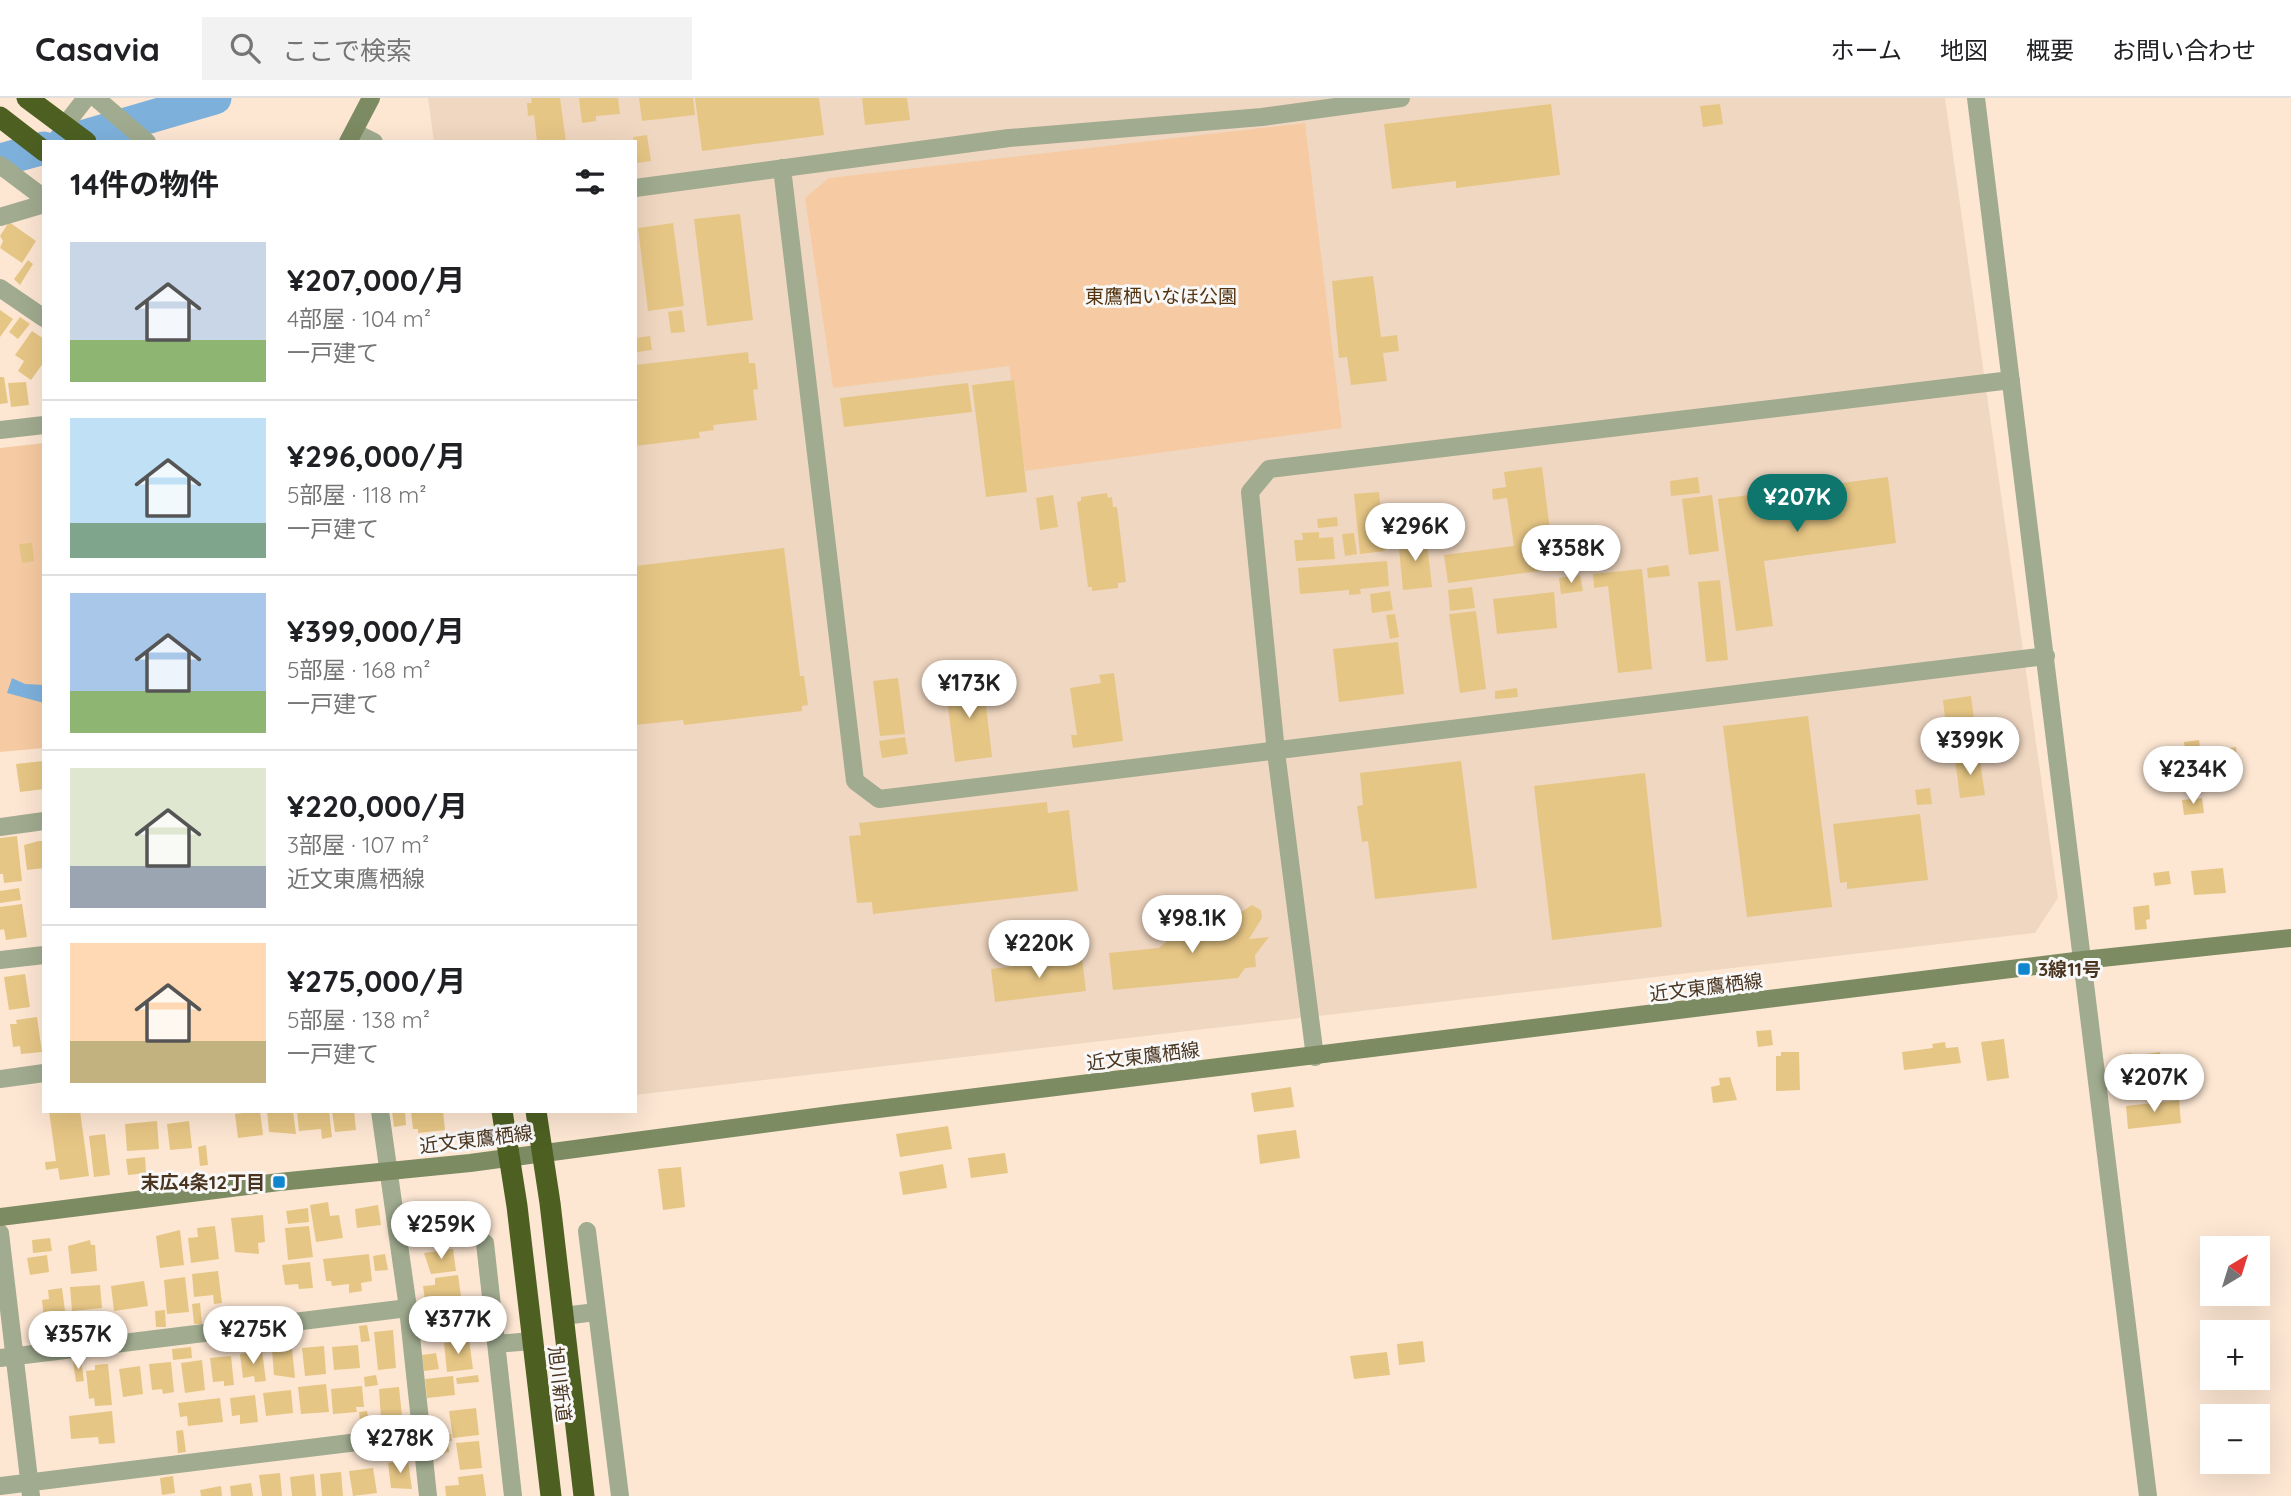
<!DOCTYPE html>
<html lang="ja">
<head>
<meta charset="utf-8">
<style>
	:root { --surface:#fff; --page:#f2f2f2; --text:#202124; --muted:#757577; --line:#e0e0e0; --accent:#0f766e }
	body { margin:0; font-family:Quicksand,"Noto Sans JP",sans-serif; background:var(--page); color:var(--text); height:100vh; display:flex; flex-direction:column; font-size:26px; white-space:nowrap }
	* { box-sizing:border-box; margin:0 }
	p { font-size:23px; color:var(--muted) }
	.icon { flex:none; width:38px; height:38px; fill:none; stroke:currentColor; stroke-width:2; stroke-linecap:round; stroke-linejoin:round }
	.map { position:relative; flex:1; overflow:hidden }
	.sheet { position:absolute; left:42px; top:42px; width:595px; height:973px; display:flex; flex-direction:column; background:var(--surface); border-radius:0px; box-shadow:0 7px 28px #0002 }
	.sheet>* { flex:none }
	.needle { width:46px; rotate:38deg }
	.fabs { position:absolute; left:2200px; top:1138px; display:grid; gap:14px }
	.fabs a { display:grid; place-items:center; width:70px; height:70px; border-radius:0px; background:var(--surface); box-shadow:0 7px 28px #0002; font-size:35px }
	.price { position:absolute; translate:-50% -60px; padding:0 16px; border-radius:24px; background:#fff; color:#222; font-size:23px; line-height:46px; filter:drop-shadow(0 2px 4px #0008) }
	.price::after { content:''; position:absolute; left:50%; top:42px; width:21px; height:16px; margin-left:-10px; background:inherit; clip-path:polygon(0 0,100% 0,50% 100%) }
	.price.selected { background:var(--accent); color:#fff }
	ul { padding:0; list-style:none }
	li { display:flex; align-items:center; gap:21px; height:175px; padding:0 28px }
	li+li { border-top:2px solid var(--line) }
	li span { display:grid; place-items:center; flex:none; width:196px; height:140px; border-radius:0px; color:#555 }
	li>.icon { margin-inline-start:auto }
	span .icon { width:84px; height:84px; fill:#fffc; stroke-width:1 }
	li b { font-size:30px }
	h2 { display:flex; justify-content:space-between; align-items:center; height:84px; padding:0 28px; font-size:30px }
	header { display:flex; align-items:center; gap:42px; box-sizing:border-box; height:98px; padding:0 35px; background:var(--surface); border-bottom:2px solid var(--line) }
	header strong { font-size:33px }
	nav { display:flex; gap:38px; margin-inline-start:auto; font-size:24px }
	.search { width:490px; height:63px; background:var(--page); display:flex; align-items:center; gap:18px; box-sizing:border-box; padding:0 24px; border-radius:0px; color:var(--muted); font-size:26px }
	.map>svg:first-child { display:block }
	.built { fill:#f0d7c1 }
	.green { fill:#f6cba3 }
	.water { fill:#7db1dc }
	.lines { fill:none; stroke-linecap:round; stroke-linejoin:round }
	.river { stroke:#7db1dc; stroke-width:33 }
	.building { fill:#e6c685 }
	.street { stroke:#a0ab8f; stroke-width:18 }
	.secondary { stroke:#7c8b62; stroke-width:18 }
	.highway { stroke:#4d6022; stroke-width:21 }
	.poi-dot { fill:#0f86ce; stroke:#f8f8f8; stroke-width:2.5 }
	.labels { text-anchor:middle; stroke-width:6; stroke-linejoin:round; paint-order:stroke }
	.park-label { font-size:19px; fill:#54330f; stroke:#f8f8f8 }
	.poi-label { font-size:19px; font-weight:bold; fill:#4a3520; stroke:#f8f8f8; text-anchor:start }
	.street-label { font-size:19px; fill:#4a3520; stroke:#f8f8f8 }
</style>
</head>
<body>
<header>
<strong>Casavia</strong>
<div class="search"><svg class="icon" aria-label="search" viewBox="0 0 24 24"><circle cx="10" cy="10" r="6"/><path d="M15 15l6 6"/></svg>ここで検索</div>
<nav><a>ホーム</a><a>地図</a><a>概要</a><a>お問い合わせ</a></nav>
</header>
<div class="map">
<svg width="2291" height="1398" viewBox="0 0 2291 1398">
	<rect width="100%" height="100%" fill="#fde7d3"/>
	<!-- built -->
	<path class="built" d="M428,0h1517l113,800 -23,35 -1400,162v-953h-201z"/>
	<!-- green -->
	<path class="green" d="M1305,25l37,305 -317,43 -16,-105 -176,22 -28,-190 24,-20z
		M44,345v305l-44,4v-304z"/>
	<!-- water -->
	<path class="water" d="M12,580l13,6 19,1v18l-37,-10z"/>
	<g class="lines">
		<!-- river -->
		<path class="river" d="M64,44l151,-44
			M0,62l44,-12"/>
	</g>
	<!-- building -->
	<path class="building" d="M531,0h29l6,44h-29l-3,-27 -6,1 -1,-13h5z
		M579,0h39l2,16 -24,2v5l-14,2z
		M639,0h54l2,17 -53,6z
		M695,0h124l5,37 -122,16z
		M862,0h45l3,22 -45,5z
		M1551,6l9,71 -104,13v-7l-64,8 -8,-65z
		M1720,6l3,20 -20,3 -3,-21z
		M647,37l4,26 -14,2 -4,-26z
		M740,116l13,106 -46,6 -13,-107z
		M9,124l27,19 -14,22 -22,-15 3,-7 -3,-5z
		M673,125l11,83 -36,5 -10,-83z
		M28,162l5,4 -13,21 -6,-6z
		M1373,178l8,61 16,-2 2,16 -16,2 4,28 -36,4 -4,-28 -8,1 -7,-77z
		M0,212l13,9 -13,18z
		M682,212l3,22 -14,1 -3,-21z
		M20,219l10,7 -12,15 -9,-7z
		M32,233l12,8v23l-13,18 -13,-9 6,-10 -9,-6z
		M650,238l2,14 -15,2 -2,-14z
		M748,254l1,11h6l3,26 -5,1 4,30 -44,5 1,5 -15,2 1,6 -65,8v-81z
		M0,279h4l4,26 -8,1z
		M1014,282l13,112 -41,5 -14,-112z
		M26,284l3,23 -18,2 -3,-24z
		M968,285l4,29 -128,15 -4,-29z
		M1542,369l13,102 -107,14 -4,-28 70,-9 -7,-48 -14,2 -1,-11 14,-2 -2,-15z
		M1698,379l2,16 -29,3 -1,-15z
		M1888,379l8,66 -132,18 9,65 -37,5 -18,-132z
		M1379,394l6,59 -25,3 -6,-60z
		M1107,395l1,5 4,-1 1,10h4l9,75 -8,1v5l-26,3v-4h-4l-11,-85 4,-1v-4z
		M1053,397l5,32 -18,3 -4,-32z
		M1712,397l7,56 -30,4 -7,-56z
		M1337,419l1,9 -20,2 -1,-9z
		M1319,434v6l14,-1 2,22 -39,2 -2,-21h9l-1,-7z
		M1354,435l3,21 -12,2 -3,-22z
		M1426,437l6,52 -29,3 -5,-52z
		M32,445l2,18 -12,2 -3,-19z
		M784,450l16,128h4l4,29 -6,1v5l-118,14 -1,-5 -48,5v-159z
		M1387,463l2,25 -29,3 1,5 -12,1v-5l-49,4 -2,-26z
		M1668,467l2,11 -22,2 -1,-10z
		M1642,471l10,100 -34,4 -10,-87 -14,2 -1,-14z
		M1580,477l3,16 -22,3 -2,-16z
		M1720,482l8,80 -22,2 -8,-80z
		M1472,489l3,21 -25,3 -2,-21z
		M1390,493l3,19 -21,3 -2,-19z
		M1554,494l3,36 -60,6 -4,-35z
		M1476,513l10,78 -26,4 -11,-79z
		M1395,516l4,23 -9,2 -4,-24z
		M1398,544l6,52 -65,8 -6,-53z
		M976,563l2,15 -17,2 -2,-15z
		M1114,575l9,68 -50,7 -2,-13h6l-7,-47 31,-5 -2,-8z
		M898,580l7,56 -25,2 -7,-55z
		M983,581l9,78 -37,5 -10,-79z
		M1517,590l1,9 -23,2v-8z
		M1971,598l7,53 -29,4 -6,-53z
		M1808,618l24,191 -85,10 -24,-191z
		M905,639l3,17 -26,4 -3,-17z
		M2199,642l1,8 -15,2 -1,-8z
		M2236,649l3,25 -58,8 -2,-17 16,-2 -1,-8z
		M1979,657l6,40 -25,3 -5,-39z
		M43,663l1,28 -24,3 -4,-28z
		M1461,663l16,127 -102,11 -7,-58 -6,1 -5,-36 6,-1 -3,-32z
		M1645,675l17,154 -110,13 -18,-154z
		M1930,690l2,16 -15,1 -2,-15z
		M2202,700l2,15 -20,2 -2,-15z
		M1047,704l1,11 21,-3 9,81 -205,23 -1,-12 -15,1 -8,-67 12,-1 -2,-12z
		M1920,716l8,66 -81,9v-7l-7,1 -7,-59z
		M17,738l5,45 -18,2 -1,-9h-3v-36z
		M39,743h5v27l-17,2 -3,-25z
		M2223,770l3,25 -32,2 -3,-24z
		M2169,773l2,13 -16,2 -2,-13z
		M19,790l2,12 -21,3v-12z
		M22,806l5,33 -21,3 -2,-11 -4,1v-23z
		M1252,807l9,5 1,8 -13,21 20,-2 -14,18 1,12 -11,1 -7,10 -125,12 -4,-37 50,-5 27,-23 13,-3 18,1 11,5 7,-12z
		M2149,807l1,14 -4,1 1,9 -12,1 -2,-23z
		M1082,860l4,33 -91,11 -4,-33z
		M25,876l5,33 -21,3 -5,-33z
		M37,919l5,35 -21,2 -1,-8 -7,1 -3,-23h7l-1,-4z
		M1771,932l2,15 -15,2 -2,-16z
		M2004,941l5,39 -22,3 -6,-39z
		M1945,944l1,6 12,-1 3,16 -57,7 -2,-18 31,-4 -1,-4z
		M1781,954h18l1,38 -24,1v-35h5z
		M2160,954l2,9h-5l3,18 -35,4 -4,-23h4l-1,-6 7,-1v3z
		M1730,979l7,23 -24,3 -2,-16 9,-2 -1,-7z
		M1291,989l3,20 -40,5 -3,-19z
		M2179,1002l2,23 -53,6 -2,-23z
		M49,1013h31l9,65 -29,4 -2,-12 -12,2 -1,-8 11,-1z
		M260,1013l3,24 -25,3 -3,-24z
		M267,1013h26l3,23 -27,-2z
		M297,1013h32l3,26 -10,2 -1,-10 -22,2z
		M332,1013h22l2,19 -21,2z
		M392,1013h13l1,14 -12,2z
		M411,1013h32l2,19 -27,3v-4h-5z
		M157,1023l2,28 -32,2 -2,-27z
		M189,1023l3,27 -22,2 -3,-26z
		M948,1028l4,23 -52,8 -4,-23z
		M1296,1032l4,28 -40,6 -3,-29z
		M105,1036l5,41 -16,2 -5,-41z
		M206,1047l2,20 -8,1 -2,-19z
		M1005,1055l3,20 -37,5 -3,-20z
		M145,1059l1,16 -18,2 -2,-16z
		M943,1066l4,24 -44,7 -4,-23z
		M681,1069l4,40 -22,3 -5,-41z
		M328,1104l2,14 9,-1 4,23 -27,4 -6,-37z
		M378,1107l3,20 -24,3 -2,-19z
		M308,1110l1,14 -21,2 -2,-13z
		M263,1117l2,27 -7,1 1,11 -24,-2 -4,-34z
		M459,1118l3,25 -40,4 -3,-24z
		M215,1128l4,33 -28,4 -3,-25 10,-1 -1,-9z
		M309,1128l4,31 -25,3 -3,-32z
		M180,1132l4,35 -24,3 -4,-32z
		M50,1140l2,13 -19,2 -1,-13z
		M90,1142l1,5h4l2,26 -26,3 -3,-28z
		M453,1151l3,22 -25,3 -7,-21z
		M369,1156l3,27 -11,2 1,8 -13,2v-9l-17,2 -1,-5h-5l-3,-22z
		M385,1156l3,16 -13,1 -2,-15z
		M47,1157l2,17 -19,3 -3,-17z
		M310,1164l3,26 -14,1 -1,-5 -13,1 -3,-20z
		M218,1173l4,32 -8,1 -1,-9 -19,2 -2,-23z
		M458,1177l4,29 -24,3 -1,-8 -12,1 -2,-14 12,-1v-7z
		M185,1179l4,35 -22,2 -3,-34z
		M144,1183l4,25 -34,5 -3,-25z
		M100,1187l2,23 -30,3 -2,-24z
		M62,1190l5,38 -22,3 -3,-29 7,-1 -1,-9z
		M200,1205l2,21h-8l-2,-20z
		M463,1210l4,29 -24,3 -4,-29z
		M165,1212l1,17h-10l-1,-16z
		M113,1216l1,21h-7l-1,-20z
		M367,1227l3,16 -9,1 -2,-16z
		M393,1232l3,38 -18,2 -4,-38z
		M469,1242l4,29 -26,3 -3,-29z
		M1423,1243l2,21 -26,3 -2,-21z
		M358,1247l2,23 -26,2 -2,-23z
		M324,1248l2,28 -21,2 -3,-28z
		M191,1249l1,11 -19,2 -1,-11z
		M292,1251l3,29 -21,-3 -2,-25z
		M262,1253l4,30 -11,1 -1,-6 -11,2 -3,-24z
		M1387,1254l3,23 -36,4 -4,-23z
		M436,1255l3,16 -15,2 -2,-16z
		M231,1258l3,29 -10,1v-5l-11,1 -3,-24z
		M81,1262l3,21 -8,1 -3,-21z
		M202,1262l3,30 -20,3 -4,-30z
		M171,1264l3,30 -11,2 -1,-5 -10,1 -3,-26z
		M108,1266l4,41 -17,1 -1,-8 -5,1 -3,-28 9,-1v-5z
		M140,1268l3,28 -20,3 -4,-28z
		M376,1277l2,10 -13,2 -1,-10z
		M478,1277l1,7 -22,2 -1,-6z
		M453,1278l2,19 -28,3 -2,-19z
		M326,1286l3,28 -28,2 -3,-27z
		M362,1288l2,21h-8l1,5 -24,2 -2,-25z
		M399,1289l3,29 -21,2 -2,-29z
		M291,1292l2,23 -27,3 -3,-23z
		M255,1297l3,27 -18,2v-9l-8,1 -2,-18z
		M220,1300l3,24 -35,4 -1,-10 -7,1 -2,-14z
		M476,1310l3,27 -26,3 -4,-27z
		M112,1313l3,32 -16,1 -1,-7 -27,2 -2,-23z
		M367,1313l3,18 -9,1 -2,-18z
		M183,1332l3,22 -8,1 -2,-22z
		M451,1336l1,7 -19,2 -1,-6z
		M479,1343l3,27 -22,2 -4,-27z
		M448,1345l1,9 -14,2v-10z
		M408,1363l4,28 -21,-1 -3,-25z
		M373,1370l4,25 -24,3 -4,-25z
		M341,1374l2,24h-21l-2,-22z
		M280,1375l2,23h-20l-3,-21z
		M314,1376l2,22h-24l-2,-19z
		M483,1376l3,22h-40l-1,-10 14,-1 -1,-8z
		M173,1378l2,17 -13,2 -2,-17z
		M251,1385l2,13h-22l-1,-10z
		M221,1388l1,10h-21l-1,-6z"/>
	<g class="lines">
		<!-- street -->
		<path class="street" d="M96,0l51,44
			M1976,0l172,1398
			M65,27l21,-27
			M354,34l20,10
			M0,67l44,33
			M782,70l73,613 24,18 1167,-143
			M635,90l374,-50 253,-21 139,-19
			M0,119l44,-13
			M0,190l44,30
			M0,332l44,-5
			M0,729l44,-6
			M0,862l44,-5
			M1315,959l-39,-305 -26,-260 19,-23 742,-89
			M0,981l44,-6
			M380,1013l28,197 20,188
			M587,1133l33,265
			M0,1135l31,263
			M485,1145l28,253
			M563,1218l33,-4
			M496,1246l36,-3
			M0,1260l408,-50
			M0,1388l423,-52"/>
		<!-- secondary -->
		<path class="secondary" d="M348,44l23,-44
			M0,1119l279,-35 191,-19 368,-49 1245,-154 208,-22"/>
		<!-- highway -->
		<path class="highway" d="M27,0l59,44
			M0,19l44,34
			M502,1013l15,95 34,290
			M536,1013l14,92 34,293"/>
	</g>
	<!-- markers -->
	<g class="poi-dot">
		<rect x="2017" y="864" width="14" height="14" rx="3.5"/>
		<rect x="272" y="1077" width="14" height="14" rx="3.5"/>
	</g>
	<g class="labels">
		<!-- park labels -->
		<g class="park-label">
			<text x="1161" y="205">東鷹栖いなほ公園</text>
		</g>
		<!-- poi labels -->
		<g class="poi-label">
			<text x="2038" y="878">3線11号</text>
			<text x="265" y="1091" text-anchor="end">末広4条12丁目</text>
		</g>
		<!-- street labels -->
		<g class="street-label">
			<text transform="translate(1706 889) rotate(-7)" y="7">近文東鷹栖線</text>
			<text transform="translate(1143 958) rotate(-7)" y="7">近文東鷹栖線</text>
			<text transform="translate(476 1041) rotate(-7)" y="7">近文東鷹栖線</text>
			<text transform="translate(560 1286) rotate(83)" y="7">旭川新道</text>
		</g>
	</g>
</svg>
<div class="fabs">
<a><svg class="needle" viewBox="-14 -14 28 28"><path d="M0-13l5 13h-10z" fill="#e53935"/><path d="M0 13l5-13h-10z" fill="#757577"/></svg></a>
<a>+</a>
<a>−</a>
</div>
<b class="price selected" style="left:1797px;top:436px">¥207K</b>
<b class="price" style="left:1415px;top:465px">¥296K</b>
<b class="price" style="left:1571px;top:487px">¥358K</b>
<b class="price" style="left:969px;top:622px">¥173K</b>
<b class="price" style="left:1970px;top:679px">¥399K</b>
<b class="price" style="left:2193px;top:708px">¥234K</b>
<b class="price" style="left:1192px;top:857px">¥98.1K</b>
<b class="price" style="left:1039px;top:882px">¥220K</b>
<b class="price" style="left:2154px;top:1016px">¥207K</b>
<b class="price" style="left:441px;top:1163px">¥259K</b>
<b class="price" style="left:458px;top:1258px">¥377K</b>
<b class="price" style="left:253px;top:1268px">¥275K</b>
<b class="price" style="left:78px;top:1273px">¥357K</b>
<b class="price" style="left:400px;top:1377px">¥278K</b>
<section class="sheet">
<h2>14件の物件<svg class="icon" aria-label="filters" viewBox="0 0 24 24"><path d="M4 7h16M4 17h16"/><circle cx="9" cy="7" r="2"/><circle cx="15" cy="17" r="2"/></svg></h2>
<ul>
<li><span style="background:linear-gradient(#c9d6e8 70%,#8fb573 0)"><svg class="icon" aria-label="home" viewBox="0 0 24 24"><path d="M3 11l9-7 9 7M6 9v11h12V9"/></svg></span><div><b>¥207,000/月</b><p>4部屋 · 104 m²</p><p>一戸建て</p></div></li>
<li><span style="background:linear-gradient(#bfe0f5 75%,#7fa58c 0)"><svg class="icon" aria-label="home" viewBox="0 0 24 24"><path d="M3 11l9-7 9 7M6 9v11h12V9"/></svg></span><div><b>¥296,000/月</b><p>5部屋 · 118 m²</p><p>一戸建て</p></div></li>
<li><span style="background:linear-gradient(#a9c7e8 70%,#8fb573 0)"><svg class="icon" aria-label="home" viewBox="0 0 24 24"><path d="M3 11l9-7 9 7M6 9v11h12V9"/></svg></span><div><b>¥399,000/月</b><p>5部屋 · 168 m²</p><p>一戸建て</p></div></li>
<li><span style="background:linear-gradient(#dfe7d0 70%,#9aa5b1 0)"><svg class="icon" aria-label="home" viewBox="0 0 24 24"><path d="M3 11l9-7 9 7M6 9v11h12V9"/></svg></span><div><b>¥220,000/月</b><p>3部屋 · 107 m²</p><p>近文東鷹栖線</p></div></li>
<li><span style="background:linear-gradient(#ffd9b3 70%,#c2b280 0)"><svg class="icon" aria-label="home" viewBox="0 0 24 24"><path d="M3 11l9-7 9 7M6 9v11h12V9"/></svg></span><div><b>¥275,000/月</b><p>5部屋 · 138 m²</p><p>一戸建て</p></div></li>
</ul>
</section>
</div>
</body>
</html>
